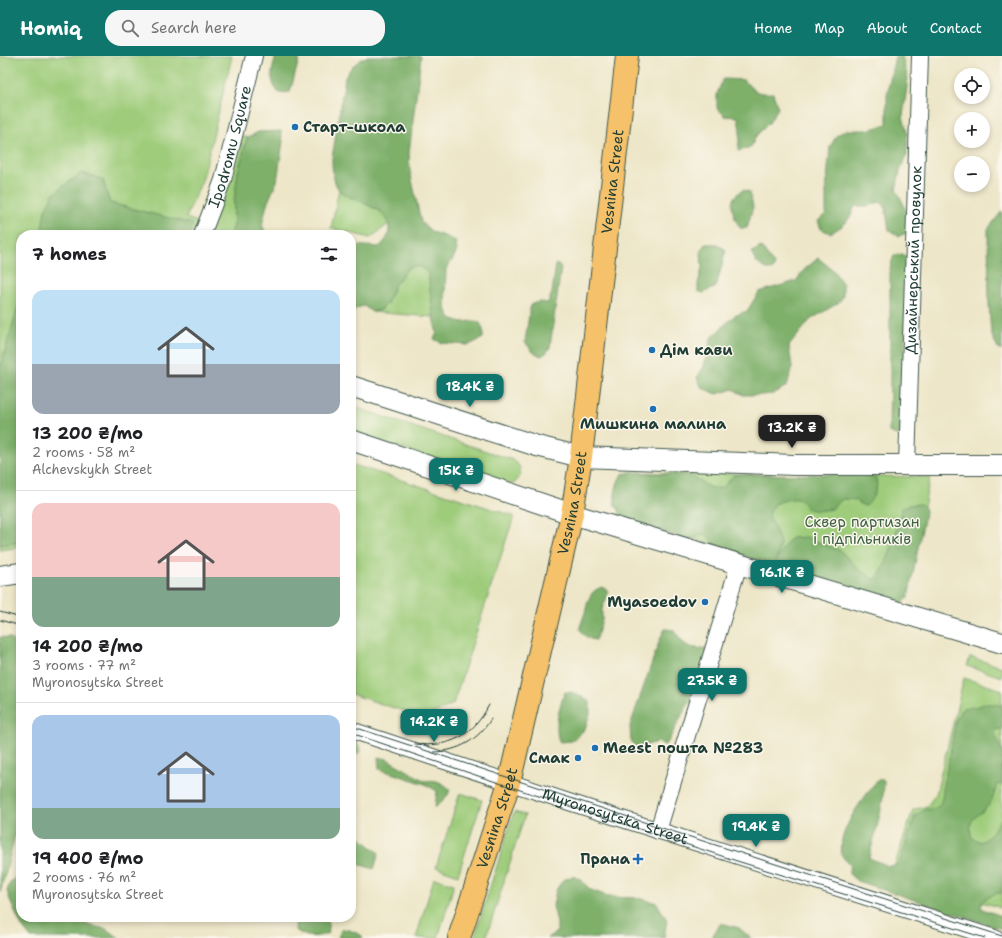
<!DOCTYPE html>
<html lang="en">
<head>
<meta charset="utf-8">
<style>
	:root { --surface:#fff; --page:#f6f6f6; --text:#202124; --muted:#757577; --line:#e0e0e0; --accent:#0f766e }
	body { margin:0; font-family:"Shantell Sans",sans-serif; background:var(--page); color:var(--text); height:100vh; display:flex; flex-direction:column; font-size:15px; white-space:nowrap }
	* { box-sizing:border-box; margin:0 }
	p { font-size:13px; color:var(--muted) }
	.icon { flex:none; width:22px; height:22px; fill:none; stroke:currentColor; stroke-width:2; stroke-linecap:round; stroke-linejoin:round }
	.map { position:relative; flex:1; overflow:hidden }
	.panel { position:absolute; left:16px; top:174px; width:340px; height:692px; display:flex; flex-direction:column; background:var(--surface); border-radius:16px; box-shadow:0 2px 6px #0003 }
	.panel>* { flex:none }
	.fabs { position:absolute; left:954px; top:12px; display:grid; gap:8px }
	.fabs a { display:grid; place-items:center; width:36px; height:36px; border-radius:50%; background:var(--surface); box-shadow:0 2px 6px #0003; font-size:20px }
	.price { position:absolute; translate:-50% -34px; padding:0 9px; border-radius:8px; background:var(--accent); color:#fff; font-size:13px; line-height:26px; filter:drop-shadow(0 1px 2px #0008) }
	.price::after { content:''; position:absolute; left:50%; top:24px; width:12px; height:9px; margin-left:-6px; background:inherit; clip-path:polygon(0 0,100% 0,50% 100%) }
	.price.selected { background:#222; color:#fff }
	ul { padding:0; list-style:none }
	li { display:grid; align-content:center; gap:8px; height:212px; padding:0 16px }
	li+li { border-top:1px solid var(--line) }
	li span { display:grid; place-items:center; height:124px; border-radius:12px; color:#555 }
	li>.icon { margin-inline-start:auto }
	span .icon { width:72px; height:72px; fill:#fffc; stroke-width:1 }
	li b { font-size:17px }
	h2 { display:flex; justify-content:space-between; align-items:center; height:48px; padding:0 16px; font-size:17px }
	header { display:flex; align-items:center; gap:24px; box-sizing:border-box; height:56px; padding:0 20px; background:var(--accent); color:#fff }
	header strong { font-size:19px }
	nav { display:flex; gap:22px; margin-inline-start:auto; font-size:14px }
	.search { width:280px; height:36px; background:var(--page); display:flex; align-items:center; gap:10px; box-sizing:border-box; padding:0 14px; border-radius:16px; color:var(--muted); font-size:15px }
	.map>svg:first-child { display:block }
	.green { fill:#9ecc7a; stroke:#5e8457 }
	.forest { fill:#7eb06a; stroke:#4e764f }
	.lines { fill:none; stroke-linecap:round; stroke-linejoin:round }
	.minor-casing { stroke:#3e564a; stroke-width:18 }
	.tertiary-casing { stroke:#3e564a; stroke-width:22 }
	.primary-casing { stroke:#3e564a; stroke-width:24 }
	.minor { stroke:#fff; stroke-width:16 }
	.tertiary { stroke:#fff; stroke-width:20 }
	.primary { stroke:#f5c16b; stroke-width:22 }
	.tram { stroke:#1f3d34; stroke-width:1 }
	.poi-dot { fill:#1f6fb2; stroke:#fbf7ec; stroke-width:1.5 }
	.labels { text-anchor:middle; stroke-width:3; stroke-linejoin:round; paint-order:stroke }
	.poi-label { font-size:15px; font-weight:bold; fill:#1f3d34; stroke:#fbf7ec; text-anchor:start }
	.street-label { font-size:15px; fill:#1f3d34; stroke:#fbf7ec }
	.park-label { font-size:15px; fill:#3f6146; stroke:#fbf7ec }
</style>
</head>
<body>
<header>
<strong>Homiq</strong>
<div class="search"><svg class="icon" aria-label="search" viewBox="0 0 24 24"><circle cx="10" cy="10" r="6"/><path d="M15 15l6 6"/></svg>Search here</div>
<nav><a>Home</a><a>Map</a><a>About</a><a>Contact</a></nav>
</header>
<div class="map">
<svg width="1002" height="882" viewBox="0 0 1002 882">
	<rect width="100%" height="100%" fill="#fbf7ec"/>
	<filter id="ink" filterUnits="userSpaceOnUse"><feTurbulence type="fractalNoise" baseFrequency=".025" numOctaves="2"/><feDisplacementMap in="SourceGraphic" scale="8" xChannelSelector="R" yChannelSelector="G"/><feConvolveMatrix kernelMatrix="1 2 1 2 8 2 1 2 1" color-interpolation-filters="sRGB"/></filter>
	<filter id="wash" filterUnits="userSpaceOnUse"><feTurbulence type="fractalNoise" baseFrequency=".012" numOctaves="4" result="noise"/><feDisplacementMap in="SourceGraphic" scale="16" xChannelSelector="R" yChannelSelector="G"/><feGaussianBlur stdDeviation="0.9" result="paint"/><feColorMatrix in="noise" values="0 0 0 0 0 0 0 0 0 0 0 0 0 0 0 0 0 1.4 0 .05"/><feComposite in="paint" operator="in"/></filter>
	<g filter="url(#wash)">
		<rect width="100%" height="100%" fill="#ede6c8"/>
		<!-- green -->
		<path class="green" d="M0,0h232l-29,122 -17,40 12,4 -6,13h-171v312l-21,3z
			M241,79l6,3 -9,34 -4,30v21l-3,12h-25z
			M339,133l8,6 35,17 8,11 -20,15 -39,-10z
			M391,203l45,3 -3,55 -61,-5z
			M351,350l162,54c11,7 10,20 -2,24l-160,-52z
			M351,408l163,52 -61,188 -28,14 -74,-24z
			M629,416l301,5 -25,123 -139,-39 -145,-45z
			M970,601l32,10v10l-35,-11z
			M964,622l38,12v218l-111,-32 22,-66 14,-4 9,-12z
			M460,737l22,7 -24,75 -22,-8z
			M514,756l11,3 -39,123h-12z
			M434,822l20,6 -16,54h-22z"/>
		<!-- forest -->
		<path class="forest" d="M276,0h24l-10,36 -11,1c-11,-13 -7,-22 -3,-37z
			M368,0h53l-12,97 1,18 11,51 11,10 15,5 8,4 2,9 -4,9 -7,10 -1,35 4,13 11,5 15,-1 5,2 3,6v9l-14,7 -27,-2 -8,-4 3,-6 -3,-11 -6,-49 -6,-5 -7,-2 -7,2 -14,18 -7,18 -7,6 -8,2 -8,-6 -8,2 -5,8v-71l28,2c6,-6 10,-9 10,-18 1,-23 -35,-26 -49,-38 -7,-7 -8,-23 -8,-33l13,-80c4,-10 13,-18 23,-22z
			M895,0h7l6,23 -5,37 4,17v22l-7,16 -4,19c9,15 12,24 13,42l-10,4 -10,-6 -4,-24 -5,-4 -13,4h-12c-6,15 -10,20 -25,27l-9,-4 -3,-8 8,-7v-23l4,-44 7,-12 9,-5h22l19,-6v-30z
			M723,23l21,1c10,12 13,14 29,13l5,15 -9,15 -13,13 -5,11 -13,4 2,-20 -2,-14 -13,-1 -8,-8v-14z
			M281,75l2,10 -6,40 -10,23 -5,21 5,10h-36l3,-12v-21l4,-30 9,-34 11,-6z
			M81,117l12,3 10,4 7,23 83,21 -4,11h-148l4,-25 8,-16z
			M743,134l7,2 3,15 -6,21h-7c-5,-9 -12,-23 -5,-32 2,-2 5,-4 8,-6z
			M1002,155v139l-4,-2 -7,-14 -2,-29 -1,-76z
			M705,188h12l9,6 -10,37 -13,6 -5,-2v-7l4,-16 -1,-18z
			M761,191l14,19 -3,4c-11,-2 -18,-8 -20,-18z
			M903,198l6,6 -9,175h-4l-7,-3 1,-52v-112l4,-13z
			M818,202l15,12 10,14v13l-5,6 -28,17 -21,26 3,21 -5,19 -14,8 -12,1h-18l-10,-6 -16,5 -15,-6 -5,-10 7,-12 7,-28 23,-22 13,-5 12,-19 37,-11 8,-11z
			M556,208l5,3 -11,80 -4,6 -5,3 -8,-4 -8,-10 5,-34 2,-4 7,-2 9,1 4,-10z
			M21,241v245l-21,3v-178z
			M631,416l61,4 15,10 5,2h9l3,-2 10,-11 133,-1 9,4c3,9 -3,21 -10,28l-4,-1 -6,-5 -13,-1 -8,6 -3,4c-9,1 -18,3 -26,-1 -5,-15 -20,-8 -31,-4l-6,10c2,9 12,25 11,32 -1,5 -3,11 -5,16l10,-17 6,-7 15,-1 35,14 16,17 18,12c15,-15 21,-51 27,-72l6,-3 13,-1 5,5 -18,89 -6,6 -183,-56 -14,-14 -4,1 -10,6 -71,-23 -1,-9 -4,-3c-1,-12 1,-22 7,-32z
			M602,531l6,4 -1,6 -5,12v11l-6,20c-8,-1 -12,-4 -16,-11 1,-6 3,-11 5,-16 3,-12 4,-22 17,-26z
			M665,573l9,1c11,16 13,19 33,18l-7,32 -32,62 -3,3 -8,-3 -20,6 -6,-7 -1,-15 30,-87z
			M0,581l10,1 11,11v164c-8,27 -13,54 -21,80z
			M565,636c10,0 18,4 25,10v11l-5,16 -13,12 -13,1c-5,-16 0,-34 6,-50z
			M984,648h10l8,2v24l-3,-1 -5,2 8,21v33l-5,-1c-2,7 -4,16 -8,21 -12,14 -23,11 -17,33l9,4c12,-7 12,-14 21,-24v75h-6l-15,9 1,7 20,7v13l-145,-48 -8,-7v-5l2,-3 -10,-11c1,-5 0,-11 1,-16 8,-25 20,-39 36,-59h6c0,27 -9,52 -15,78l19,8 9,-1 3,-4 15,-45 9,-6 12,-2 4,-3 3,-10v-11l5,-19 8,-46 7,-11 13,-1z
			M351,683l4,1 6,11 -4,3 -6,1z
			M378,701l9,2 38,22c11,-2 16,1 25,8l-2,6 -13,13 2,-17 -12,-7 -46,-15z
			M351,780l8,1 20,16 -5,16 -23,-7z
			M21,815v46h51l16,8 18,4 14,9h-89l-10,-13 -10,-22 -4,-12 3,-8z
			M573,820l8,4 10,10 19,7 28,1 19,5 10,17 -3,18h-116l9,-6v-9l-4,-17 3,-16 7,-10z
			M296,861h31l2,16c-15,5 -21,5 -34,-3z
			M721,867l18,5 12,10h-40z
			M347,873l14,6 2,3h-25l3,-8z"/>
	</g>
	<g filter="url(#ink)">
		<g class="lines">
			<defs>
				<g id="minor">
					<path id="s1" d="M202,179l21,-55 31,-124"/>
					<path id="s2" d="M907,409l13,-409"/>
					<path id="s3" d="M351,674l221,73 423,135"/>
					<path d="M658,775l81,-267"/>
				</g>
				<path id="tertiary" d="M351,330l186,60 44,11 213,8h208
					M351,384l221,74 430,129
					M0,520l21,-3"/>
				<g id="primary">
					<path id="s4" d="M459,882l50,-155 63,-269 9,-57 46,-401"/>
				</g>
			</defs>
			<!-- minor casing -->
			<use href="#minor" class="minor-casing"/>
			<!-- tertiary casing -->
			<use href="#tertiary" class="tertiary-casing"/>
			<!-- primary casing -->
			<use href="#primary" class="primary-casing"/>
			<!-- minor -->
			<use href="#minor" class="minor"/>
			<!-- tertiary -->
			<use href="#tertiary" class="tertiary"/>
			<!-- primary -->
			<use href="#primary" class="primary"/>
			<!-- tram -->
			<path class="tram" d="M0,556l21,6
				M0,564l21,6
				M351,670l308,101 343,109
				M351,677l157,53 229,75 248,77
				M415,688c35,4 58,-8 74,-39
				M434,696c25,-1 44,-12 57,-33"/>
		</g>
	</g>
	<!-- markers -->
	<g class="poi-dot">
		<circle cx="295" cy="71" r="4"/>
		<circle cx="652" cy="294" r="4"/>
		<circle cx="653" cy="353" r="4"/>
		<circle cx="705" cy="546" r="4"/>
		<circle cx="595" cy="692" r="4"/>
		<circle cx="578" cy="702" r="4"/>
		<path d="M636 797h4v4h4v4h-4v4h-4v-4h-4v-4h4z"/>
	</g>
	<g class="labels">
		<!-- poi labels -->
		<g class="poi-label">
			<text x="303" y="76">Старт-школа</text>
			<text x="660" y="299">Дім кави</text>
			<text x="653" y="373" text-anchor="middle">Мишкина малина</text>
			<text x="697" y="551" text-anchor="end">Myasoedov</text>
			<text x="603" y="697">Meest пошта №283</text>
			<text x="570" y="707" text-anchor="end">Смак</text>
			<text x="630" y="808" text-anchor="end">Прана</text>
		</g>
		<!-- street labels -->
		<g class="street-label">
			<text dy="5" stroke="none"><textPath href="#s1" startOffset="93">Ipodromu Square</textPath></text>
			<text dy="5" stroke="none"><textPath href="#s4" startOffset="774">Vesnina Street</textPath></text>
			<text dy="5" stroke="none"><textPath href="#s2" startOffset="205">Дизайнерський провулок</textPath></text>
			<text dy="5" stroke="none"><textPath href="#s4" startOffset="450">Vesnina Street</textPath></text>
			<text dy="5" stroke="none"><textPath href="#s4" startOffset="126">Vesnina Street</textPath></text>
			<text dy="5" stroke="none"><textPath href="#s3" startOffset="278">Myronosytska Street</textPath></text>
		</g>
		<!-- park labels -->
		<g class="park-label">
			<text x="862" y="471">Сквер партизан<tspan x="862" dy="17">і підпільників</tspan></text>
		</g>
	</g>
</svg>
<div class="fabs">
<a><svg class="icon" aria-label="locate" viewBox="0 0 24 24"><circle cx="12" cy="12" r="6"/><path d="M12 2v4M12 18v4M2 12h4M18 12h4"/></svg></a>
<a>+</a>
<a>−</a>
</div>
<b class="price" style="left:470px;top:352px">18.4K ₴</b>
<b class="price selected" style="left:792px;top:393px">13.2K ₴</b>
<b class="price" style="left:456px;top:436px">15K ₴</b>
<b class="price" style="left:782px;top:538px">16.1K ₴</b>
<b class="price" style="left:712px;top:646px">27.5K ₴</b>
<b class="price" style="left:434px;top:687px">14.2K ₴</b>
<b class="price" style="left:756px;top:792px">19.4K ₴</b>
<section class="panel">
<h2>7 homes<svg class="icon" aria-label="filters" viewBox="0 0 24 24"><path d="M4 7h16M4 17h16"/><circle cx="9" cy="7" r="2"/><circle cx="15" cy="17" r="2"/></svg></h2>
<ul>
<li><span style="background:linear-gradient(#bfe0f5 60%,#9aa5b1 0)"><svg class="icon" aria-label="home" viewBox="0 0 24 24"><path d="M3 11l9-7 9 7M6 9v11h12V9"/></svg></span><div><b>13 200 ₴/mo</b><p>2 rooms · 58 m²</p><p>Alchevskykh Street</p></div></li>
<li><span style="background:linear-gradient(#f6c9c9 60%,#7fa58c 0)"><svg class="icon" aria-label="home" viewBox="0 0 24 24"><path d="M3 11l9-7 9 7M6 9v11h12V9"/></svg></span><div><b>14 200 ₴/mo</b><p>3 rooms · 77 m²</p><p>Myronosytska Street</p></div></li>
<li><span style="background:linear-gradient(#a9c7e8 75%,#7fa58c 0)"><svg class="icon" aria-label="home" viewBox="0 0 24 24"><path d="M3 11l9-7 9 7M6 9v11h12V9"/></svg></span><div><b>19 400 ₴/mo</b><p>2 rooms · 76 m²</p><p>Myronosytska Street</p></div></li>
</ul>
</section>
</div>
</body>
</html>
